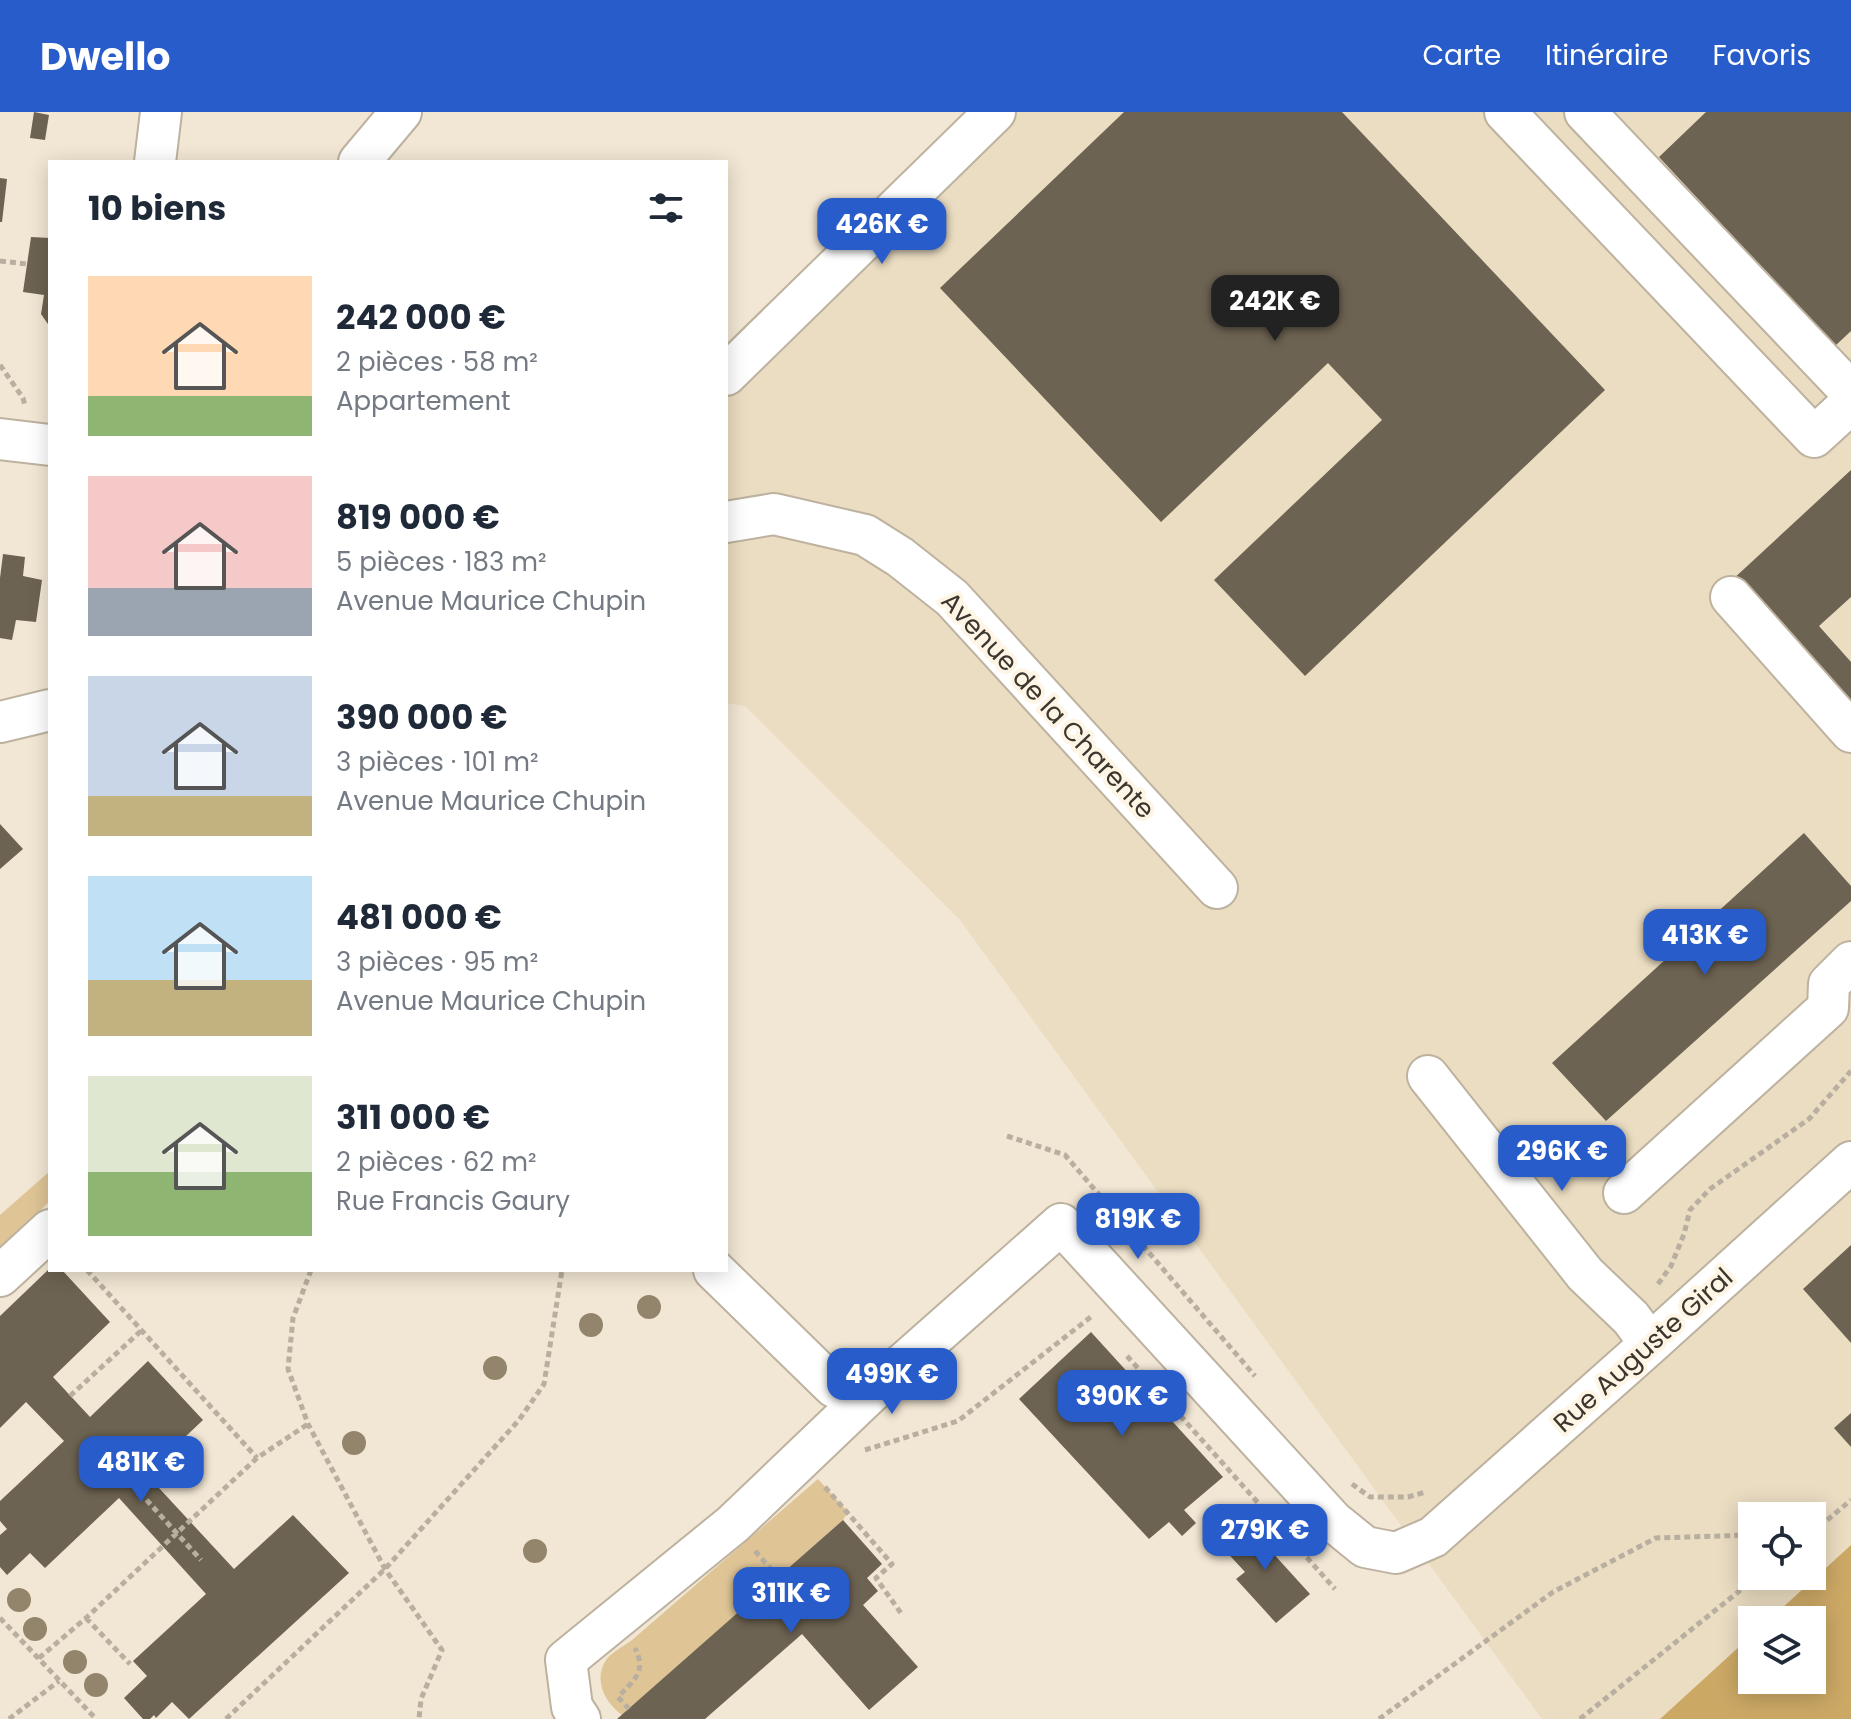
<!DOCTYPE html>
<html lang="fr">
<head>
<meta charset="utf-8">
<style>
	:root { --surface:#fff; --page:#f6f6f7; --text:#1f2937; --muted:#747a83; --accent:#275cca }
	body { margin:0; font-family:Poppins,sans-serif; background:var(--page); color:var(--text); height:100vh; display:flex; flex-direction:column; font-size:30px; white-space:nowrap }
	* { box-sizing:border-box; margin:0 }
	p { font-size:26px; color:var(--muted) }
	.icon { flex:none; width:44px; height:44px; fill:none; stroke:currentColor; stroke-width:2; stroke-linecap:round; stroke-linejoin:round }
	.map { position:relative; flex:1; overflow:hidden }
	.panel { position:absolute; left:48px; top:48px; width:680px; height:1112px; display:flex; flex-direction:column; background:var(--surface); border-radius:0px; box-shadow:0 4px 20px #0003 }
	.panel>* { flex:none }
	.tools { position:absolute; left:1738px; top:1390px; display:grid; gap:16px }
	.tools a { display:grid; place-items:center; width:88px; height:88px; border-radius:0px; background:var(--surface); box-shadow:0 4px 20px #0003; font-size:40px }
	.price { position:absolute; translate:-50% -68px; padding:0 18px; border-radius:16px; background:var(--accent); color:#fff; font-size:26px; line-height:52px; filter:drop-shadow(0 2px 4px #0008) }
	.price::after { content:''; position:absolute; left:50%; top:48px; width:24px; height:18px; margin-left:-12px; background:inherit; clip-path:polygon(0 0,100% 0,50% 100%) }
	.price.active { background:#222; color:#fff }
	ul { padding:0; list-style:none }
	li { display:flex; align-items:center; gap:24px; height:200px; padding:0 40px }
	li span { display:grid; place-items:center; flex:none; width:224px; height:160px; border-radius:0px; color:#555 }
	li>.icon { margin-inline-start:auto }
	span .icon { width:96px; height:96px; fill:#fffc; stroke-width:1 }
	li b { font-size:34px }
	h2 { display:flex; justify-content:space-between; align-items:center; height:96px; padding:0 40px; font-size:34px }
	header { display:flex; align-items:center; gap:48px; box-sizing:border-box; height:112px; padding:0 40px; background:var(--accent); color:#fff }
	header strong { font-size:38px }
	nav { display:flex; gap:44px; margin-inline-start:auto; font-size:28px }
	.map>svg:first-child { display:block }
	.built { fill:#ebddc2; fill-rule:evenodd }
	.green { fill:#dfc596 }
	.water { fill:#cca865 }
	.building { fill:#6d6352 }
	.lines { fill:none; stroke-linecap:round; stroke-linejoin:round }
	.minor-casing { stroke:#bdb29f; stroke-width:44 }
	.path { stroke:#b8afa0; stroke-width:5; stroke-dasharray:6 4; stroke-linecap:butt }
	.minor { stroke:#fff; stroke-width:40 }
	.tree { fill:#93856c }
	.labels { text-anchor:middle; stroke-width:8; stroke-linejoin:round; paint-order:stroke }
	.street-label { font-size:26px; fill:#3b372f; stroke:#fef5e5 }
</style>
</head>
<body>
<header>
<strong>Dwello</strong>
<nav><a>Carte</a><a>Itinéraire</a><a>Favoris</a></nav>
</header>
<div class="map">
<svg width="1851" height="1607" viewBox="0 0 1851 1607">
	<rect width="100%" height="100%" fill="#f2e7d4"/>
	<!-- built -->
	<path class="built" d="M967,0h884v1433l-82,75h-17v15l-92,84h-118l-582,-799 -215,-214 -19,-3v-360zM1752,1404h60v60h-60z"/>
	<!-- green -->
	<path class="green" d="M50,1059v30l-50,48v-34z
		M818,1367l30,33 -5,8 -221,195c-17,-12 -29,-35 -16,-55 6,-8 18,-14 26,-20z"/>
	<!-- water -->
	<path class="water" d="M1851,1433v174h-191l92,-84v45h60v-60h-43z"/>
	<!-- building -->
	<path class="building" d="M34,0l15,3 -4,25 -15,-2z
		M1124,0h218l263,278 -300,286 -91,-96 168,-160 -54,-57 -167,159 -221,-234z
		M1706,0h145v219l-16,15 -176,-189z
		M0,66l7,1 -5,43h-2z
		M31,125l19,1v89l-9,-13 3,-19 -21,-3z
		M1851,358v127l-32,29 32,36v53l-120,-134z
		M3,442l22,3 -2,19 19,4 -6,42 -20,-2 -4,20 -12,-2v-60z
		M0,712l23,25 -23,20z
		M1804,721l47,53v15l-245,220 -54,-58z
		M1851,1133v98l-48,-54z
		M48,1158h14l48,52 -57,55 37,40 58,-56 55,59 -57,54 88,95 59,-54 56,58 -160,146 -17,-17 -16,16 -2,-3 -4,4h-7l-19,-21 23,-22 -14,-15 73,-67 -87,-96 -74,70 -15,-15 -23,22 -7,-8v-32l7,-6 -7,-8v-20l64,-60 -38,-39 -26,26v-112z
		M1091,1220l132,145 -39,33 12,13 -14,13 -13,-14 -20,17 -130,-140z
		M1851,1301v34l-17,-19z
		M1259,1406l21,23 -10,9 40,44 -34,29 -40,-44 9,-7 -22,-24z
		M843,1408l39,44 -15,14 11,13 -15,14 55,62 -49,43 -67,-76 -97,85h-88z"/>
	<g class="lines">
		<defs>
			<path id="minor" d="M1505,0l309,325 37,-34
				M1585,0l266,280
				M155,50l6,-50
				M359,50l42,-50
				M726,263l269,-263
				M0,327l50,6
				M726,410l48,-8 91,21 35,22 52,41 265,290
				M1731,485l120,135
				M0,610l50,-12
				M1428,964l157,198 46,44 19,26
				M1624,1081l204,-185 1,-24 22,-22
				M714,1158l120,117 16,7h19l192,-170 272,297 32,26 31,6 37,-16 217,-193 201,-182
				M0,1164l50,-46
				M580,1607l-8,-12 -6,-47 167,-136 136,-130"/>
		</defs>
		<!-- minor casing -->
		<use href="#minor" class="minor-casing"/>
		<!-- path -->
		<path class="path" d="M0,149l27,3
			M0,253l23,33 2,8
			M1007,1024l58,19 190,221
			M87,1158l170,188
			M311,1158l-18,48 -5,51 20,55 77,145 57,81 -21,49 -2,20
			M1658,1172l13,-18 13,-32 6,-24 20,-21 99,-70 42,-48
			M1127,1244l208,233
			M70,1284l72,-66
			M865,1338l93,-29 134,-105 1,2
			M1352,1372l18,13h38l18,-5
			M133,1373l68,75
			M825,1375l67,77 -16,14 27,38
			M1812,1421l39,-33
			M755,1439l23,26
			M0,1506l96,101
			M86,1506l44,46
			M39,1546l47,-40 171,-160 51,-34
			M629,1597l-11,-12c16,-17 29,-25 17,-49
			M9,1607l50,-38
			M226,1607l159,-150 134,-149 25,-36 18,-114
			M1379,1607l174,-127 103,-54 96,-3
			M1580,1607l178,-143"/>
		<!-- minor -->
		<use href="#minor" class="minor"/>
	</g>
	<!-- trees -->
	<g class="tree">
		<circle cx="649" cy="1195" r="12"/>
		<circle cx="591" cy="1213" r="12"/>
		<circle cx="495" cy="1256" r="12"/>
		<circle cx="354" cy="1331" r="12"/>
		<circle cx="535" cy="1439" r="12"/>
		<circle cx="19" cy="1488" r="12"/>
		<circle cx="35" cy="1517" r="12"/>
		<circle cx="75" cy="1550" r="12"/>
		<circle cx="96" cy="1573" r="12"/>
	</g>
	<g class="labels">
		<!-- street labels -->
		<g class="street-label">
			<text transform="translate(1048 593) rotate(47)" y="9">Avenue de la Charente</text>
			<text transform="translate(1643 1238) rotate(-42)" y="9">Rue Auguste Giral</text>
		</g>
	</g>
</svg>
<div class="tools">
<a><svg class="icon" aria-label="locate" viewBox="0 0 24 24"><circle cx="12" cy="12" r="6"/><path d="M12 2v4M12 18v4M2 12h4M18 12h4"/></svg></a>
<a><svg class="icon" aria-label="layers" viewBox="0 0 24 24"><path d="M12 4l9 5-9 5-9-5zM3 14l9 5 9-5"/></svg></a>
</div>
<b class="price" style="left:882px;top:154px">426K €</b>
<b class="price active" style="left:1275px;top:231px">242K €</b>
<b class="price" style="left:1705px;top:865px">413K €</b>
<b class="price" style="left:1562px;top:1081px">296K €</b>
<b class="price" style="left:1138px;top:1149px">819K €</b>
<b class="price" style="left:892px;top:1304px">499K €</b>
<b class="price" style="left:1122px;top:1326px">390K €</b>
<b class="price" style="left:141px;top:1392px">481K €</b>
<b class="price" style="left:1265px;top:1460px">279K €</b>
<b class="price" style="left:791px;top:1523px">311K €</b>
<section class="panel">
<h2>10 biens<svg class="icon" aria-label="filters" viewBox="0 0 24 24"><path d="M4 7h16M4 17h16"/><circle cx="9" cy="7" r="2"/><circle cx="15" cy="17" r="2"/></svg></h2>
<ul>
<li><span style="background:linear-gradient(#ffd9b3 75%,#8fb573 0)"><svg class="icon" aria-label="home" viewBox="0 0 24 24"><path d="M3 11l9-7 9 7M6 9v11h12V9"/></svg></span><div><b>242 000 €</b><p>2 pièces · 58 m²</p><p>Appartement</p></div></li>
<li><span style="background:linear-gradient(#f6c9c9 70%,#9aa5b1 0)"><svg class="icon" aria-label="home" viewBox="0 0 24 24"><path d="M3 11l9-7 9 7M6 9v11h12V9"/></svg></span><div><b>819 000 €</b><p>5 pièces · 183 m²</p><p>Avenue Maurice Chupin</p></div></li>
<li><span style="background:linear-gradient(#c9d6e8 75%,#c2b280 0)"><svg class="icon" aria-label="home" viewBox="0 0 24 24"><path d="M3 11l9-7 9 7M6 9v11h12V9"/></svg></span><div><b>390 000 €</b><p>3 pièces · 101 m²</p><p>Avenue Maurice Chupin</p></div></li>
<li><span style="background:linear-gradient(#bfe0f5 65%,#c2b280 0)"><svg class="icon" aria-label="home" viewBox="0 0 24 24"><path d="M3 11l9-7 9 7M6 9v11h12V9"/></svg></span><div><b>481 000 €</b><p>3 pièces · 95 m²</p><p>Avenue Maurice Chupin</p></div></li>
<li><span style="background:linear-gradient(#dfe7d0 60%,#8fb573 0)"><svg class="icon" aria-label="home" viewBox="0 0 24 24"><path d="M3 11l9-7 9 7M6 9v11h12V9"/></svg></span><div><b>311 000 €</b><p>2 pièces · 62 m²</p><p>Rue Francis Gaury</p></div></li>
</ul>
</section>
</div>
</body>
</html>
